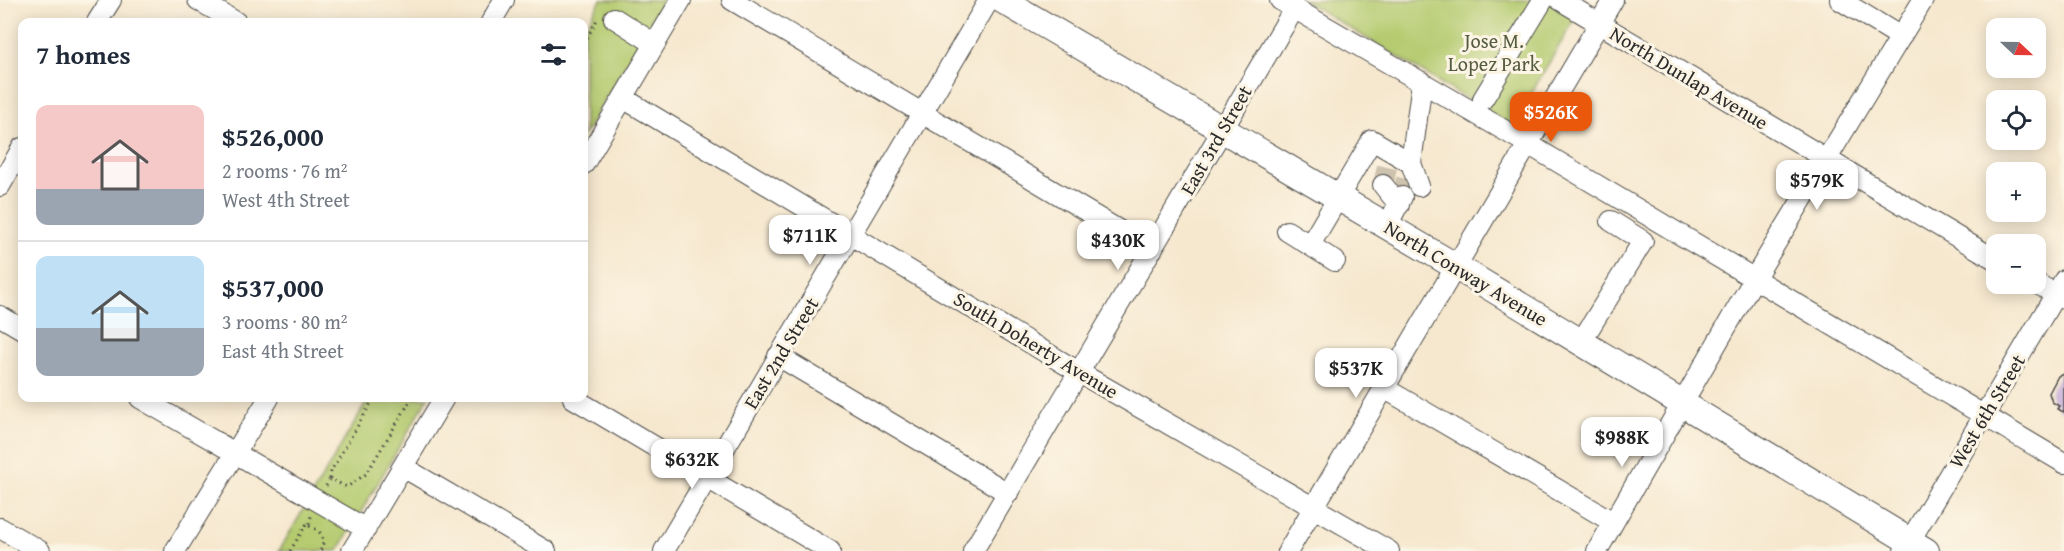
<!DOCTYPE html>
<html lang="en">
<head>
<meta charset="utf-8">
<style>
	:root { --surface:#fff; --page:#f6f6f7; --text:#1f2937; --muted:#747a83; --line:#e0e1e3; --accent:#ea580c }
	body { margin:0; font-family:"Gentium Book Plus",serif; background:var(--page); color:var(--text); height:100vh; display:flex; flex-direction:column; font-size:22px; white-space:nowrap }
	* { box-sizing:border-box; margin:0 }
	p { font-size:20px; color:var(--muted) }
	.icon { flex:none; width:33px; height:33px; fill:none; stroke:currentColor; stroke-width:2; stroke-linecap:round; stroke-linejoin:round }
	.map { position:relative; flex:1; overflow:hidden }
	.sheet { position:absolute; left:18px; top:18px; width:570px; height:384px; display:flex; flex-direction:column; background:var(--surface); border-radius:12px; box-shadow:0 3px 15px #0003 }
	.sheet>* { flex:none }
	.needle { width:39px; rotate:112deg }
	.fabs { position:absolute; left:1986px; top:18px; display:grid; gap:12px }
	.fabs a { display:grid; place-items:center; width:60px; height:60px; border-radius:12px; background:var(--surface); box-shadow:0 3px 15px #0003; font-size:30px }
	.price { position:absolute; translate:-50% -51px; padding:0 14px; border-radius:12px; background:#fff; color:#222; font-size:20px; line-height:39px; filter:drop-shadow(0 2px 3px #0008) }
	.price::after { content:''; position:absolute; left:50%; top:36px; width:18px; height:14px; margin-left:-9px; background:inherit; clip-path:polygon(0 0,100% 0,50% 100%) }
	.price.on { background:var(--accent); color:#fff }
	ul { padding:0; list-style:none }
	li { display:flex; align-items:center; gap:18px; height:150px; padding:0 18px }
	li+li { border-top:2px solid var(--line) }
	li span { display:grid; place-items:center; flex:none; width:168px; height:120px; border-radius:12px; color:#555 }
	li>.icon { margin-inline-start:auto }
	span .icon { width:72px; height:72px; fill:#fffc; stroke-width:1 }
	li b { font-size:26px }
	h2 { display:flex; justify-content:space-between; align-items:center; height:72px; padding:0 18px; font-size:26px }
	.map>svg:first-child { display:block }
	.green { fill:#b4ca6e; stroke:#707a4c; stroke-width:1.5 }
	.building { fill:#c6add9 }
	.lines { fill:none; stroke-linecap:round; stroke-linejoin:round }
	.minor-tunnel { stroke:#cdc2ae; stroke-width:20; stroke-dasharray:20 10; stroke-linecap:butt }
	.minor-casing { stroke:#494744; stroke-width:22 }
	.major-casing { stroke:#494744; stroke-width:28 }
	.path { stroke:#494744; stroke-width:3; stroke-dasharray:1.5 4.5; stroke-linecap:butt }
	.minor { stroke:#fff; stroke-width:20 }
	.major { stroke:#fff; stroke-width:26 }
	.labels { text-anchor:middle; stroke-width:6; stroke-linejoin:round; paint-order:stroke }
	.park-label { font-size:20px; fill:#545b3f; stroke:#fcf5e5 }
	.street-label { font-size:20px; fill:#2b2b2b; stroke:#fcf5e5 }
</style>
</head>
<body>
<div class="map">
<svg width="2064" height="551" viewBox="0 0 2064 551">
	<rect width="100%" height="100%" fill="#fcf5e5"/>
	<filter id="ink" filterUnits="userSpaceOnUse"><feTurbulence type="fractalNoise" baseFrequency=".0167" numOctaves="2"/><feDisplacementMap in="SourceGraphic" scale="12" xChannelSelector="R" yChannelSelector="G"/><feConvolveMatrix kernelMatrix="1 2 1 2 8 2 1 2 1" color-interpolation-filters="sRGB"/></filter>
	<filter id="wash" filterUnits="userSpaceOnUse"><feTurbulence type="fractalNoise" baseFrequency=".008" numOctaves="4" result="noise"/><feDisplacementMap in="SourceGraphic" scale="24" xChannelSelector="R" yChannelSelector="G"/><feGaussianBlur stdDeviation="1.35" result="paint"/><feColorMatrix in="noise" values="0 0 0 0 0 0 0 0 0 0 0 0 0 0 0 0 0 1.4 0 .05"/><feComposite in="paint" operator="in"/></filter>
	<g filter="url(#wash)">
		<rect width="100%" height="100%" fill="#f6e8cf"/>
		<!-- green -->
		<path class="green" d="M601,0h62l-79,135v-105z
			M1303,0h283l-74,126z
			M369,398h59l-90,153h-59z"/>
		<g id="blocks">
			<!-- building -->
			<path class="building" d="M2064,374v38l-7,-3 2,-3 -7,-4 -3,-9 9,-17z"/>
		</g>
	</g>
	<g filter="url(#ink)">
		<use href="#blocks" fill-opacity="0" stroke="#494744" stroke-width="1.5"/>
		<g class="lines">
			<!-- minor-tunnel -->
			<path class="minor-tunnel" d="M1383,185l4,-18
				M1402,197l4,-18"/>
			<defs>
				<path id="minor" d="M198,0l38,22
					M732,0l420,250
					M1280,0l248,144 536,319
					M1560,0l436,260
					M1840,0l61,37
					M614,18l41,26
					M97,22l14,-22
					M491,22l13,-22
					M623,98l457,275 309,178
					M1483,99l60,-99
					M1411,163l8,23
					M584,164l97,-164
					M1383,185l16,20
					M0,186l22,-38
					M1387,226l15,-29
					M1287,231l48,30
					M1310,245l62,-105 39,23 11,-81
					M2036,283l28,16
					M0,316l22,13
					M1581,342l62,-101 -32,-20
					M778,356l230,137
					M1384,388l229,134
					M140,398l226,131
					M573,398l257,153
					M403,467l143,84
					M0,528l40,23
					M175,551l94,-153
					M352,551l92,-153
					M664,551l325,-551
					M973,551l321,-542
					M1288,551l325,-551
					M1597,551l157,-272 169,-279
					M1904,551l160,-271"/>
				<path id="major" d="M1002,0l453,266 471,285"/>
			</defs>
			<!-- minor casing -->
			<use href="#minor" class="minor-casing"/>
			<!-- major casing -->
			<use href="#major" class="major-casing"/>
			<!-- path -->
			<path class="path" d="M584,43l13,-23
				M330,479l1,-8 43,-73
				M326,486l4,-7 17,8 19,-13 46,-76
				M309,526c12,4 18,13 11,25
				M290,551l16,-26 3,1 2,-10"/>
			<!-- minor -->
			<use href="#minor" class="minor"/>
			<!-- major -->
			<use href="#major" class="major"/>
		</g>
	</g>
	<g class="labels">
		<!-- park labels -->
		<g class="park-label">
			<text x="1494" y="48">Jose M.<tspan x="1494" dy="23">Lopez Park</tspan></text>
		</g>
		<!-- street labels -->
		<g class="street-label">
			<text transform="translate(1689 78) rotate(31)" y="7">North Dunlap Avenue</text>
			<text transform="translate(1216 140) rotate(-60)" y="7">East 3rd Street</text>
			<text transform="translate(1466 273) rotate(31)" y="7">North Conway Avenue</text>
			<text transform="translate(1036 345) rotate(31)" y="7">South Doherty Avenue</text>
			<text transform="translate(781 353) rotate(-59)" y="7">East 2nd Street</text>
			<text transform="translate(1987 411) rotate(-59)" y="7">West 6th Street</text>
		</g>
	</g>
</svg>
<div class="fabs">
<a><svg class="needle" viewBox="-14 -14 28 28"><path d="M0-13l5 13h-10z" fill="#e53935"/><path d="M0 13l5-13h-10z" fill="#747a83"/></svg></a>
<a><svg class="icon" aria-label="locate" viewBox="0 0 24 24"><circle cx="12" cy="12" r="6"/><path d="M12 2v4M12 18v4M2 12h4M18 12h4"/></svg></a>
<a>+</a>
<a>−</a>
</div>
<b class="price on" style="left:1551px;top:143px">$526K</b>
<b class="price" style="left:1817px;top:211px">$579K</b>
<b class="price" style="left:810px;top:266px">$711K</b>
<b class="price" style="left:1118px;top:271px">$430K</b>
<b class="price" style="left:1356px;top:399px">$537K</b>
<b class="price" style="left:1622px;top:468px">$988K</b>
<b class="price" style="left:692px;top:490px">$632K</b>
<section class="sheet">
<h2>7 homes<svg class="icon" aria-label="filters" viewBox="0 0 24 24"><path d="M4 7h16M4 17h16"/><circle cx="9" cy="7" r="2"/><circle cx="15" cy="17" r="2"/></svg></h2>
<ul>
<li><span style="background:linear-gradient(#f6c9c9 70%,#9aa5b1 0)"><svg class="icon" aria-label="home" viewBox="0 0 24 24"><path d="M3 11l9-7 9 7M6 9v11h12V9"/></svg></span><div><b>$526,000</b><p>2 rooms · 76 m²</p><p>West 4th Street</p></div></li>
<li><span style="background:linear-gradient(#bfe0f5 60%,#9aa5b1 0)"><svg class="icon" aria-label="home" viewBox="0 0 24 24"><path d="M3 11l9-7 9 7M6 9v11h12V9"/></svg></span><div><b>$537,000</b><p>3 rooms · 80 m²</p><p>East 4th Street</p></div></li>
</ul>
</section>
</div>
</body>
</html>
